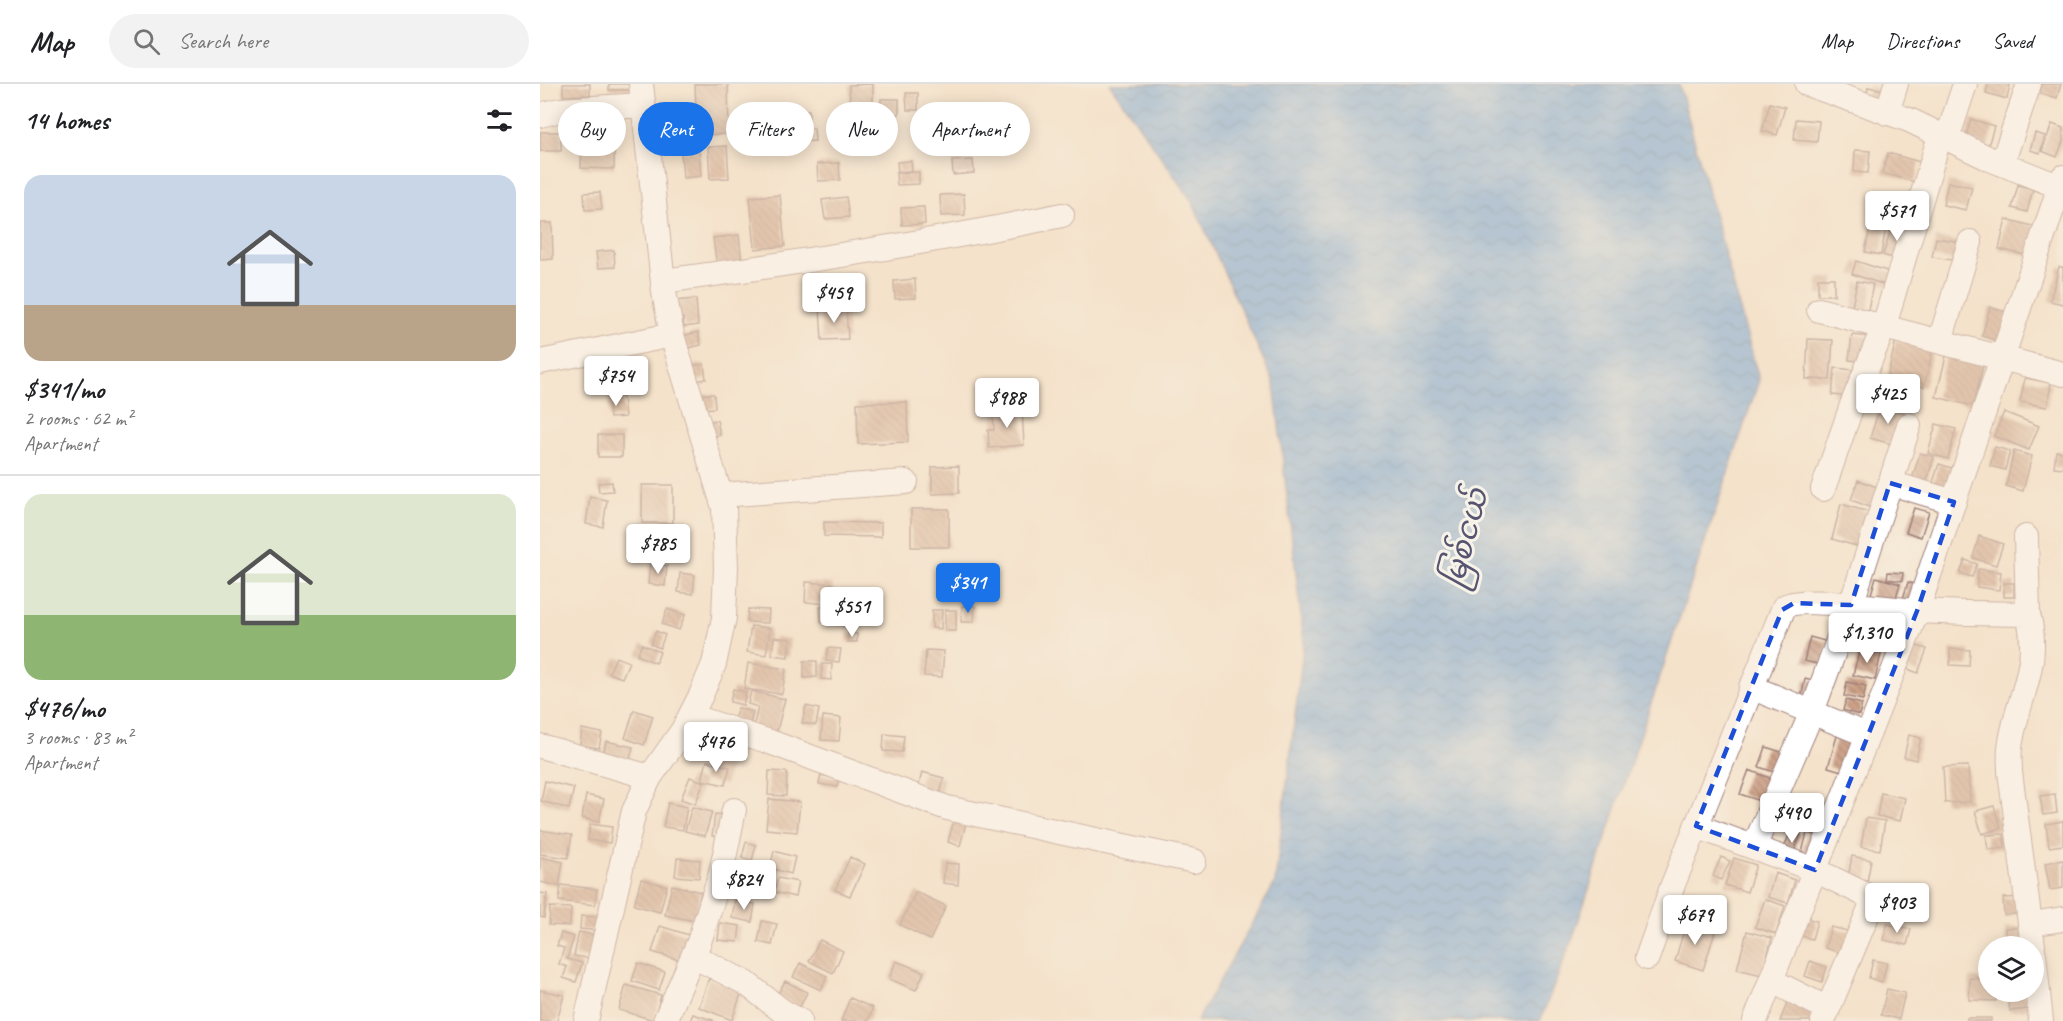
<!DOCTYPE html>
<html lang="en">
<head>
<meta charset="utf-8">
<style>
	:root { --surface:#fff; --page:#f2f2f2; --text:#202124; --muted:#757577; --line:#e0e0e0; --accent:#1a73e8 }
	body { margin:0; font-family:Caveat,"Noto Sans Myanmar",sans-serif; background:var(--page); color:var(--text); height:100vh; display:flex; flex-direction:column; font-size:22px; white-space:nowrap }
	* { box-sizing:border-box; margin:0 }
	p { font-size:20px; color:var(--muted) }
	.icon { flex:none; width:33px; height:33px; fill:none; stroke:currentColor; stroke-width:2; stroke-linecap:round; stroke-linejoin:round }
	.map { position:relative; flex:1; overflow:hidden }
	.details { display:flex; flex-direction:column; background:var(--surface); width:540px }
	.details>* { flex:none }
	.guide { position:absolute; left:18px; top:18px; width:570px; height:54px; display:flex; gap:12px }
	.controls { position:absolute; left:1438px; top:852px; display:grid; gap:12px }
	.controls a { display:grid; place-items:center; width:66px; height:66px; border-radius:50%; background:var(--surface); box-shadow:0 3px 15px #0003; font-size:30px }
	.price { position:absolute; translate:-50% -51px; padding:0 14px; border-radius:6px; background:#fff; color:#222; font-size:20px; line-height:39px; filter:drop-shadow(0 2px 3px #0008) }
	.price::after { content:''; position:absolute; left:50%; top:36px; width:18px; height:14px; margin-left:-9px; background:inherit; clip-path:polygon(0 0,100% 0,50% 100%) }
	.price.on { background:var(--accent); color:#fff }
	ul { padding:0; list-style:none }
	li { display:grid; align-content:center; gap:12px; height:318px; padding:0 24px }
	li+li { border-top:2px solid var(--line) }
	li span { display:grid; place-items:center; height:186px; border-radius:18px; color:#555 }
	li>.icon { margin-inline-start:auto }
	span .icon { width:108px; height:108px; fill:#fffc; stroke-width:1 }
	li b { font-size:26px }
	h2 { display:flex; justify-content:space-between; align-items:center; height:72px; padding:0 24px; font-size:26px }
	.tag { padding:0 21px; border-radius:27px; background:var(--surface); box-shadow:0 3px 15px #0003; font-size:21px; line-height:54px }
	.tag.on { background:var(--accent); color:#fff }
	header { display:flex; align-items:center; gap:36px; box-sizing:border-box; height:84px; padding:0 30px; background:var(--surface); border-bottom:2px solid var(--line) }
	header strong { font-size:28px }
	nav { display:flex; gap:33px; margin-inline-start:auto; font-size:21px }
	.search { width:420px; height:54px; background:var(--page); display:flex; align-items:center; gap:15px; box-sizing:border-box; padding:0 21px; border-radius:33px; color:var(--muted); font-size:22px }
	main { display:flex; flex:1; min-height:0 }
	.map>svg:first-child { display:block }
	.water { fill:url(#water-waves); stroke:#5a6182; stroke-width:1.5 }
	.building { fill:url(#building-back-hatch) }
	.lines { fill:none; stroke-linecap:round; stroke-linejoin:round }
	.minor-casing { stroke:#9f807b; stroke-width:26 }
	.minor { stroke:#fff; stroke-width:24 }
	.marked { fill:none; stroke:#1d4ed8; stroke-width:4.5; stroke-dasharray:12 8; stroke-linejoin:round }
	.labels { text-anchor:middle; stroke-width:6; stroke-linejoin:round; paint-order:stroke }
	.water-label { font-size:30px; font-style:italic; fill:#575471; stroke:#f7f3e8 }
</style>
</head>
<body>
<header>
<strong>Map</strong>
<div class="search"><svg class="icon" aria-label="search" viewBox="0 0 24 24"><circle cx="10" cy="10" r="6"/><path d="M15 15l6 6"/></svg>Search here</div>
<nav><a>Map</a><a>Directions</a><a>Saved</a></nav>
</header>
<main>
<section class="details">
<h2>14 homes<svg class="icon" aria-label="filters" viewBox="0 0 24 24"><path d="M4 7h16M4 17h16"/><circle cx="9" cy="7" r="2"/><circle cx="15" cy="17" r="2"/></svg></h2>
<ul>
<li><span style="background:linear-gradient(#c9d6e8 70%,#b9a48a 0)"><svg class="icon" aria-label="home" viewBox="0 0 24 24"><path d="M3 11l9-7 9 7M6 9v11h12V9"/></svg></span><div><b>$341/mo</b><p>2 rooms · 62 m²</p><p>Apartment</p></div></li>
<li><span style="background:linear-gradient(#dfe7d0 65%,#8fb573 0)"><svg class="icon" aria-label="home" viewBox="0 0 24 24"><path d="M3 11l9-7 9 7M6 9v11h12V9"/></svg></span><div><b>$476/mo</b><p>3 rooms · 83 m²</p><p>Apartment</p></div></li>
</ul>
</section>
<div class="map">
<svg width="1523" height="937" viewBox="0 0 1523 937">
	<defs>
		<pattern id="water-waves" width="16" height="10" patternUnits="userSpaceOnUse" patternTransform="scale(1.5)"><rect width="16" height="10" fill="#6aa3d9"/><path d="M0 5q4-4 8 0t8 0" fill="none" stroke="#5984b0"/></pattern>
		<pattern id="building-back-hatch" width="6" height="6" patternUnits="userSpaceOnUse" patternTransform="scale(1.5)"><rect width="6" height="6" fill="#cea288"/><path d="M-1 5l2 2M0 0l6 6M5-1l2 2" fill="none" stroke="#a9836f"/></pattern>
	</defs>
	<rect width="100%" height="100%" fill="#f7f3e8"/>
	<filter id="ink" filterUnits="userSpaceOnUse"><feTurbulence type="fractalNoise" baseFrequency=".0167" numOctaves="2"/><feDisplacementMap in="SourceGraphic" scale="12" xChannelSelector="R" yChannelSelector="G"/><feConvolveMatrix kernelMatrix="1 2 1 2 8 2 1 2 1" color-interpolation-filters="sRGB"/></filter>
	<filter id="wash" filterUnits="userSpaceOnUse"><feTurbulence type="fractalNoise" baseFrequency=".008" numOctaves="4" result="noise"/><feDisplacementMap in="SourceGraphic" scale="24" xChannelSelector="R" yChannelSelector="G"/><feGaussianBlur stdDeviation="1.35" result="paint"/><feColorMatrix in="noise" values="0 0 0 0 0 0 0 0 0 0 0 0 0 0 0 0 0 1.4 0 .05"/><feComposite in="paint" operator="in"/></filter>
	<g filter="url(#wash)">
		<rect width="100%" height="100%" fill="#f4e2cb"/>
		<!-- water -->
		<path class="water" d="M570,0h569l80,296 -186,557 -33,84h-343l78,-138 29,-241 -30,-259 -82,-182z"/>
		<g id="blocks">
			<!-- building -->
			<path class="building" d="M23,0h27v11l-27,1z
				M69,0h25v6h-25z
				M155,0h33l1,50 -32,1z
				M333,0v17l-23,1 -1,-17z
				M1448,0h22l-3,15 -21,-6z
				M1502,0h19l-4,14 -18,-5z
				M1328,3l17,3 -2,13 -17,-3z
				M366,9h12v17h-11z
				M341,15h18v15h-18z
				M1230,19l15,4 -8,28 -15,-4z
				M338,20v16l-23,1v-16z
				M122,22h25v12l-25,1z
				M250,26h19v12h-18z
				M1256,35l23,2 -2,21 -23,-2z
				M1431,35l23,7 -6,20 -23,-6z
				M43,37l32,1 -1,47 -33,-1z
				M1512,40l11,4v13l-6,16 -15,-6z
				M274,44l1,13 -20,1 -1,-13z
				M342,44l2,19 -23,1 -2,-18z
				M0,48h21v19h-21z
				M1495,49l10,3 -5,17 -10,-3z
				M187,62l2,32 -19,1 -2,-32z
				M159,66l2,26 -18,2 -2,-26z
				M1315,66l15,1 -2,22 -14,-1z
				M1348,69l32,9 -5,20 -33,-9z
				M433,76l1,13 -21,2 -1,-14z
				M371,77l1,10 -14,1 -1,-10z
				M299,79l1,17 -22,1 -1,-17z
				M379,88v12l-22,1 -1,-12z
				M1408,98l24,5 -6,23 -23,-5z
				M1478,101l15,4 -6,23 -15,-4z
				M60,108l2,17 -17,1 -1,-17z
				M424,110l1,21 -24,1 -1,-21z
				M240,111l5,51 -30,3 -5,-52z
				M306,113l3,20 -24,2 -3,-19z
				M1353,115l17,5 -5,21 -17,-5z
				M384,123l1,17 -23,1 -1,-17z
				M1332,134l15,3 -6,34 -16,-3z
				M1466,135l30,8 -7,29 -30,-7z
				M0,139h12l1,36 -13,1z
				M1353,139l18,6 -10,32 -18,-6z
				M199,151l3,28 -25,4 -4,-29z
				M1396,154l25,4 -3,19 -26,-4z
				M74,166l1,17 -17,1 -2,-16z
				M1316,177l40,13 -5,13 -39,-13z
				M1519,183h4v37l-13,-3z
				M1278,194h16v17h-16z
				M375,195l1,19 -21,1 -1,-18z
				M1317,197l16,3 -6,31 -16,-3z
				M156,215l2,26 -14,2 -1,-9h-8l-2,-17z
				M306,223l2,32 -26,1 -2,-32z
				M1450,223l22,7 -8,29 -22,-7z
				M158,248l3,13 -17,4 -2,-13z
				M1312,251l20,2 -3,25 -20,-2z
				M1268,255l25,1 -3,40 -24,-1z
				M1356,256l37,8 -9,39 -37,-9z
				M1407,268l37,10 -11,44 -37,-9z
				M164,280l2,15 -16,3 -3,-16z
				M1295,284l19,2 -2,27 -20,-2z
				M1485,294l26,5 -4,24 -27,-5z
				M161,310h13l1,14 -13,1z
				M83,313l2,20 -15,1 -2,-20z
				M367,318l1,40 -50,2 -1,-41z
				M1340,322l25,7 -10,32 -25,-7z
				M482,325l2,36 -35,3 -1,-18h6l-1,-19z
				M1464,328l35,14 -10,24 -35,-14z
				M177,336l3,15 -14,3 -3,-16z
				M1396,340l20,5 -8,30 -20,-6z
				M58,351h24v22h-24z
				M1455,363l15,4 -5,19 -15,-4z
				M1474,367l18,5 -9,35 -17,-5z
				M1516,367l7,1v16l-9,-1z
				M1380,369l14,4 -10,33 -14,-4z
				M1399,380l22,7 -9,27 -22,-7z
				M419,382v27l-27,1v-27z
				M1318,396l27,10 -7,20 -27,-10z
				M72,398l1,9 -14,1 -1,-9z
				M102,401h31v38h-31z
				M50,413l17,3 -4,27 -17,-3z
				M1301,420l35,10 -10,35 -34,-10z
				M1374,424l15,4 -8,25 -15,-5z
				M371,425h38v38h-38z
				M284,438l57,1v14l-57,-1z
				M1439,452l24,8 -7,21 -23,-7z
				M1425,476l12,4 -5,13 -12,-4z
				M110,480l17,2 -2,20 -17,-2z
				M400,482h24v29h-24z
				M1438,485l23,3 -2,18 -22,-3z
				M1348,488l15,1 -1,8 -15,-2z
				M140,489l15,2 -2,19 -15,-2z
				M1336,493l24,7 -7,23 -24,-6z
				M266,498l27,2 -2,20 -26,-2z
				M1368,498l15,5 -6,19 -15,-4z
				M1464,499h10v14h-10z
				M422,522h13l-1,16h-13z
				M280,523h14l1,14 -14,1z
				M127,525l18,6 -6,15 -17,-6z
				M208,525l21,1 -1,13 -21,-1z
				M299,526l14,1 -1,15 -15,-1z
				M392,526h10l-1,19 -9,-1z
				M405,526h11v21h-11z
				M211,542l19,2 -4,27 -19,-3z
				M116,547l9,4 -5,13 -9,-4z
				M308,549l9,1v8h-10z
				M234,553l16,2 -2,18 -16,-2z
				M1270,553l18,5 -6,23 -18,-4z
				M1337,553l14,3 -3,12 -14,-2z
				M102,560l18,8 -4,11 -19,-8z
				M1374,561l13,4 -9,24 -13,-5z
				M288,564l13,1 -2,13 -13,-1z
				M1320,564l21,6 -6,26 -22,-5z
				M1410,565l20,1 -1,16 -19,-1z
				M386,566l18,1 -2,26 -18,-1z
				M76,573l13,5 -7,16 -13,-5z
				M264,577h13v16l-13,1z
				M208,579l38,6 -4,25 -38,-5z
				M282,580h10l-1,16 -10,-1z
				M1265,595l11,3 -4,20 -11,-3z
				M1307,598l19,4 -3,14 -19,-4z
				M193,605l13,3 -3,13 -13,-3z
				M211,607l34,8 -10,40 -23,-6 6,-26 -10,-3z
				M1306,616l16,4 -3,11 -16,-5z
				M266,622l13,3 -3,16 -14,-2z
				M198,624l15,4 -5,18 -16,-5z
				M94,626l19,6 -9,29 -19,-7z
				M283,632l18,2 -2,23 -18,-1z
				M42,645l20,4 -3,15 -19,-3z
				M344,650l20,2 -2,16 -19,-1z
				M180,651l23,5 -3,18 -23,-5z
				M1369,651l12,3 -5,22 -12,-3z
				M171,652l4,2 -7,14 -4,-2z
				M1297,652l23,6 -8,32 -24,-7z
				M66,657l27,6 -5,19 -26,-5z
				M1226,663l18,6 -7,20 -18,-6z
				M167,677l23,6 -5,18 -23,-5z
				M1428,682l2,36 -25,1 -2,-36z
				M1209,686l26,10 -9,23 -26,-9z
				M229,687l18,1 -1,24 -18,-1z
				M382,688l22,6 -4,17 -22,-6z
				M281,691l18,4 -2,8 -18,-3z
				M150,693l14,5 -9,22 -14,-5z
				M5,697l29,7 -5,21 -28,-8z
				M1341,709l24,5 -5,23 -23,-5z
				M1515,710l2,19 -14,2 -3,-19z
				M46,711l18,4 -5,23 -17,-4z
				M229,715l31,3 -3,30 -31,-3z
				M1267,715l19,5 -7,22 -19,-5z
				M128,719l19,4 -4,23 -20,-3z
				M1454,722l7,22 -19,6 -7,-23z
				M152,723l20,5 -7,24 -20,-5z
				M175,730l13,2 -2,21 -14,-1z
				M1326,734l19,3 -5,29 -19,-3z
				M414,736l12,3 -6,23 -12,-4z
				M1523,737v24l-14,2 -3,-23z
				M50,740l22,3 -2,16 -22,-3z
				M0,746l32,5 -4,23 -28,-4z
				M1251,747l10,4 -9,21 -10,-4z
				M1267,749l12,3 -8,27 -11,-3z
				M1464,750l1,14 -17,2 -2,-15z
				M206,758l10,3 -4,16 -10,-3z
				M234,767l21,6 -4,17 -21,-6z
				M1312,772l19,4 -5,28 -19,-4z
				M0,773l23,5 -4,24 -19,-4z
				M310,773l15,7 -15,32 -15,-6z
				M1181,773l9,4 -9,19 -8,-4z
				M137,774l23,2 -1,18 -24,-2z
				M1194,774l22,7 -9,27 -22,-7z
				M1523,776v28l-13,2 -5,-27z
				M405,779l14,1 -1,21 -15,-2z
				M212,787h12v12h-12z
				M1235,789l20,7 -7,23 -20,-6z
				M238,794l20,4 -3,15 -21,-5z
				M101,795l26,7 -7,26 -26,-7z
				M21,801l36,4 -2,16 -36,-4z
				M132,801l29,7 -6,29 -30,-6z
				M376,808l30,14 -16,34 -30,-15z
				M0,809l7,1 -3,24 -4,-1z
				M1485,813l2,16 -23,2 -1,-17z
				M1225,815l20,7 -9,28 -21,-7z
				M195,816l20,4 -3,18 -20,-4z
				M10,823l21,1 -1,18 -21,-1z
				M41,832l22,1 -1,14 -22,-2z
				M1264,834l13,3 -5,18 -13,-4z
				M222,837l15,3 -5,21 -14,-3z
				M180,839l20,3 -2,16 -20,-2z
				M1146,839l29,9 -12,38 -28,-9z
				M1347,840l24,5 -4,16 -23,-5z
				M120,842l32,10 -8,25 -32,-9z
				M1291,843l21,5 -7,22 -20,-6z
				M1485,843l1,19h-20l-1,-18z
				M1207,847l25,7 -10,37 -25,-6z
				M39,848l20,4 -5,23 -20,-3z
				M21,849l13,4 -7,22 15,4 -6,19 -13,-4 4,-11 -8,-3 5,-16 -7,-2z
				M280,856l23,11 -10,22 -24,-12z
				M1333,876l14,3 -5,19 -13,-4z
				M356,877l28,11 -8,18 -27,-11z
				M1270,877l17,6 -5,15 -17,-6z
				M98,879l27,9 -6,18 -27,-9z
				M260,879l27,13 -6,14 -28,-13z
				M169,894l33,13 -10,29 -33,-13z
				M1430,894l19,1v13h7v9l-27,-1z
				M245,897l22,11 -7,15 -23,-11z
				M86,901l35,10 -7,25 -35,-10z
				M1347,905l18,4 -6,26 -18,-4z
				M0,906l24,5 -7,26h-17z
				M1467,908h19l2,17 -18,2z
				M310,914l23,10 -5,13h-27z
				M1248,917l28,10 -4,10h-32z
				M153,930l20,6v1h-23z
				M1427,934h24v3h-24z"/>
		</g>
	</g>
	<g filter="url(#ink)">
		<use href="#blocks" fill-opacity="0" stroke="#9f807b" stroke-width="1.5"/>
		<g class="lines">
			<defs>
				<path id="minor" d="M1267,0l102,36 81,39 73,29
					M1347,29l9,-29
					M0,31l20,-5 83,-5
					M1407,55l18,-55
					M1462,80l27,-80
					M123,197c134,-18 267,-38 399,-66
					M1279,226l244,64
					M1400,257l30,-99
					M0,278l132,-27
					M1350,399l64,19
					M1283,405l29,-84 32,-79 56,-191
					M180,411l186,-13
					M1488,530c14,52 -12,85 -18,134 -1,8 0,16 0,24l23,174
					M1211,603l116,48
					M151,632l79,26 177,66 247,53
					M0,662l110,31
					M1156,742l119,44 51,25 7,6 -50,120
					M1214,763l58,-135 39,-107 58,-180
					M1491,840l32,-5
					M1494,870l7,67
					M153,872l53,27 36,28 18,10
					M1107,874l25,-71 112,-280c15,-12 110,3 133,4 37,2 74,3 111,3l-2,-77
					M1232,897l56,28
					M46,937l48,-210 16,-34 33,-47 18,-35 13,-31 10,-46 2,-51 -2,-59 -52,-173 -8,-43 -23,-208
					M125,937l34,-79 22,-69 13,-63
					M1215,937l162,-410 146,-434"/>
			</defs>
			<!-- minor casing -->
			<use href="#minor" class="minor-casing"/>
			<!-- minor -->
			<use href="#minor" class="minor"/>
		</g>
	</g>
	<!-- marked area -->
	<path d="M0 0H1523V937H0ZM1350,399l64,19 -37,109 -102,259 -119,-44 86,-216 12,-7 57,2z" fill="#f4e2cb" fill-opacity=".55" fill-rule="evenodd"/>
	<path class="marked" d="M1350,399l64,19 -37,109 -102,259 -119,-44 86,-216 12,-7 57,2z"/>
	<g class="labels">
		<!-- water labels -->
		<g class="water-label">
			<text transform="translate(925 454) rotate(-75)" y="10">မြစ်ငယ်</text>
		</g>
	</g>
</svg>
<div class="controls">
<a><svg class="icon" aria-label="layers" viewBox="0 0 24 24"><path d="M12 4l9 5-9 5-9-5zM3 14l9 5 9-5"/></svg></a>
</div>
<b class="price" style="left:1357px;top:158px">$571</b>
<b class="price" style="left:294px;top:240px">$459</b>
<b class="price" style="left:76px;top:323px">$754</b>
<b class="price" style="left:1348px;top:341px">$425</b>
<b class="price" style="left:467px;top:345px">$988</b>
<b class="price" style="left:118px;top:491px">$785</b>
<b class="price on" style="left:428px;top:530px">$341</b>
<b class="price" style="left:312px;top:554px">$551</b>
<b class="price" style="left:1327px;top:580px">$1,310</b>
<b class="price" style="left:176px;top:689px">$476</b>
<b class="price" style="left:1252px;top:760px">$490</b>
<b class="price" style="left:204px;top:827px">$824</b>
<b class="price" style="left:1357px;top:850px">$903</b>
<b class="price" style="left:1155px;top:862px">$679</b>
<div class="guide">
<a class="tag">Buy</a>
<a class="tag on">Rent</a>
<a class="tag">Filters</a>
<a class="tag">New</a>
<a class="tag">Apartment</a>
</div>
</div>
</main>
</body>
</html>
